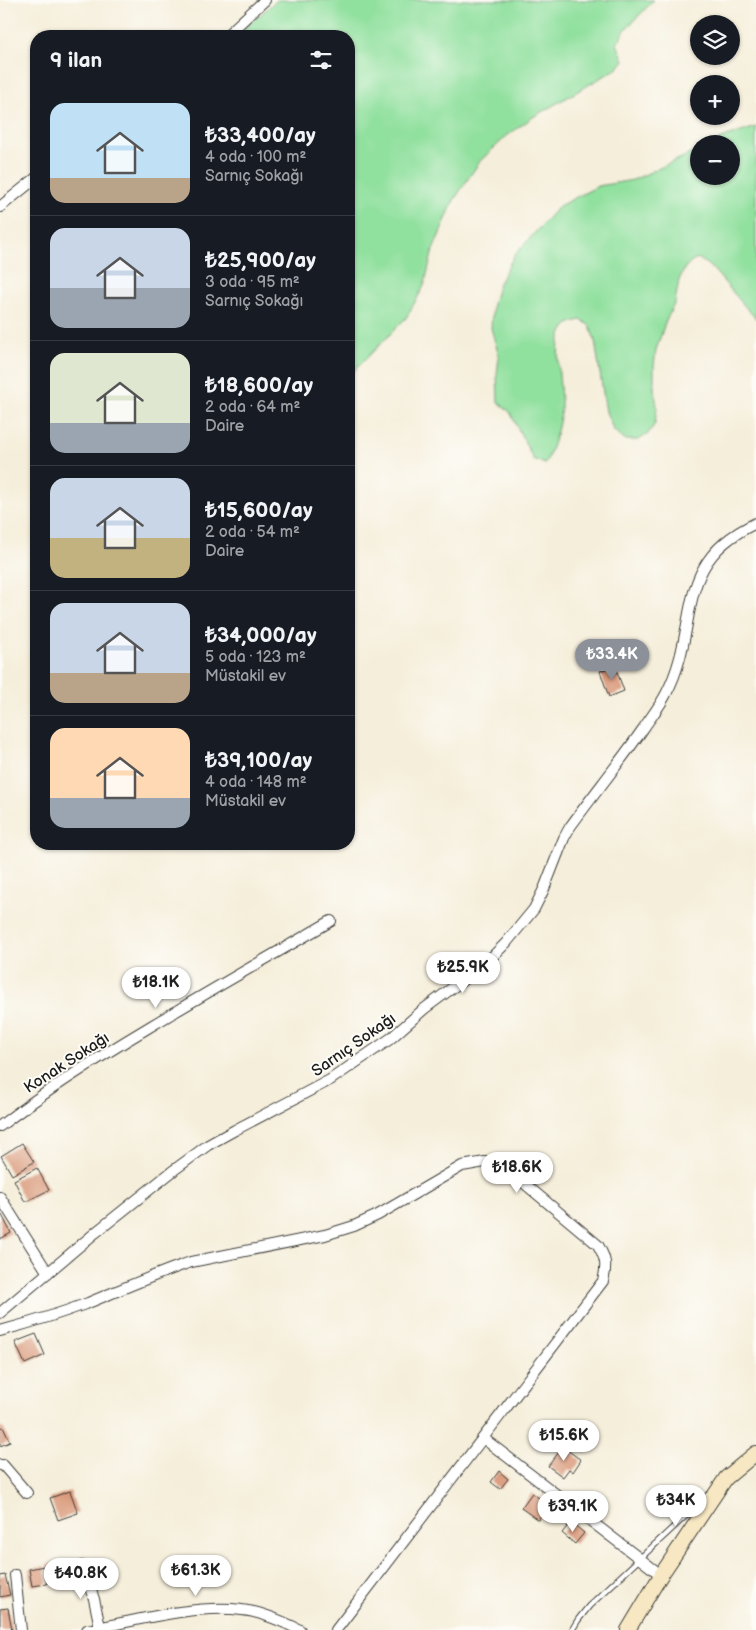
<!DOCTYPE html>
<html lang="tr">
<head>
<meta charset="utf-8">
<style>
	:root { --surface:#171b24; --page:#20242c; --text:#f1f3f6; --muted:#9ea1a6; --line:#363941; --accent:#8c9099 }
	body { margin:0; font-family:"Balsamiq Sans",sans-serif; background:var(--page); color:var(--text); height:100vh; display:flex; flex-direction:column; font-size:19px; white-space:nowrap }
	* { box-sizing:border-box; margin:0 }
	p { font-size:16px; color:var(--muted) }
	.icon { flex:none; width:28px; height:28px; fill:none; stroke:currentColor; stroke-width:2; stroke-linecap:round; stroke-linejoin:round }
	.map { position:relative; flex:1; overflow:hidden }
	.side { position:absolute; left:30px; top:30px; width:325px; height:820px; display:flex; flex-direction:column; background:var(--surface); border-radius:20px; box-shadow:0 1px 4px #0004 }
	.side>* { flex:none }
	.fabs { position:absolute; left:690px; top:15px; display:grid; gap:10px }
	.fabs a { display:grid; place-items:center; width:50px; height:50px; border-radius:50%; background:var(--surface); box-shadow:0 1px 4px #0004; font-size:25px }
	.price { position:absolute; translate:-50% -42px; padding:0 11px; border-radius:18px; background:#fff; color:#222; font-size:16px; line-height:32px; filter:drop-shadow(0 1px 2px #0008) }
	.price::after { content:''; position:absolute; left:50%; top:30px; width:15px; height:11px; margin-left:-8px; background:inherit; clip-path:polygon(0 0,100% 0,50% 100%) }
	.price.selected { background:var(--accent); color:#fff }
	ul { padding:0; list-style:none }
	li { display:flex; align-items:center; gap:15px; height:125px; padding:0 20px }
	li+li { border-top:1px solid var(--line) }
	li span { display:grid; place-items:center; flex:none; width:140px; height:100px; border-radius:15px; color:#555 }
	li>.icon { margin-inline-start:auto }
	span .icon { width:60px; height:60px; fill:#fffc; stroke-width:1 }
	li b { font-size:21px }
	h2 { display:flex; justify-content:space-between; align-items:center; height:60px; padding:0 20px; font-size:21px }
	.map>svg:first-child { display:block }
	.green { fill:#90e09e; stroke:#567e5d }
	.building { fill:#d99778 }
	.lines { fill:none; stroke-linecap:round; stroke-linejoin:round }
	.lane-casing { stroke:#3d3c38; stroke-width:7 }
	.street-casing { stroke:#3d3c38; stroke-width:12 }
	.secondary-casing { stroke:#3d3c38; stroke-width:16 }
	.lane { stroke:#fff; stroke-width:5 }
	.street { stroke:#fff; stroke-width:10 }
	.secondary { stroke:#f7e8c3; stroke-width:14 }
	.labels { text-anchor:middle; stroke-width:4; stroke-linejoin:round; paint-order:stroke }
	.street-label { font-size:16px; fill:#1c1c1c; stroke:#fdfcf7 }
</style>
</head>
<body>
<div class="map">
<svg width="756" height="1630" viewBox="0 0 756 1630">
	<rect width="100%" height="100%" fill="#fdfcf7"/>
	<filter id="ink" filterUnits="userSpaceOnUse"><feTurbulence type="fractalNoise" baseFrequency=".02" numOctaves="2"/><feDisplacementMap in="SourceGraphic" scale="10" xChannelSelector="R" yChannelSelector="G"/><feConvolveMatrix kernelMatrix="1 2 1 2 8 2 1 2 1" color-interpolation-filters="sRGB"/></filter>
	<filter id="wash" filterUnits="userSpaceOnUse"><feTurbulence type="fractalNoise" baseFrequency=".0096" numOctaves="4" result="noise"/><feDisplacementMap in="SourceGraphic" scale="20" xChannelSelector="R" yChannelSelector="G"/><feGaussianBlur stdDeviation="1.12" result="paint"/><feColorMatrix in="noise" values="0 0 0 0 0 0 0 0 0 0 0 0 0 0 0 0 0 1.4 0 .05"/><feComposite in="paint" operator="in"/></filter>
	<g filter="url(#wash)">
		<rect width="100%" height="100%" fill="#f5eeda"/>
		<!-- green -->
		<path class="green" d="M277,0h377l-29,30 -8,14 7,16 -6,8 -85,49 -25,18 -28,26 -26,39 -21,50 -9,36 -18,32 -57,58v-340h-113z
			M756,127v192l-44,-51 -14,-10 -12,8 -7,14 -4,22 -10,21 -9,27 -2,16v22l3,18 -2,18 -8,11 -9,5h-12l-12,-9 -8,-19 -11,-71 -5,-15 -8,-6c-6,1 -13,2 -17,8 -13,14 -3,60 -4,80 -1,17 -8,40 -16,56l-12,-5 -23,-47 -12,-10 -1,-27 2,-19 -8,-28 2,-25 6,-20 15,-27 45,-50 39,-20 35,-6 66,-30v26h32v-32h-20l15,-7z"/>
		<g id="blocks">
			<!-- building -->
			<path class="building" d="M615,666l9,25 -15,6 -9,-26z
				M22,1143l12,19 -22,13 -11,-19z
				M37,1168l12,22 -24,12 -11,-22z
				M2,1215l9,18 -11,6v-23z
				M36,1334l9,21 -20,9 -10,-22z
				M3,1427l7,15 -10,4v-18z
				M563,1447l18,13 -8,12 -4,-3 -6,8 -15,-11z
				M499,1471l9,8 -8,10 -9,-7z
				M70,1491l8,22 -20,7 -8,-22z
				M532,1493l17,12 -11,15 -17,-12z
				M571,1522l13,11 -9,11 -13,-11z
				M65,1561l4,20 -18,3 -4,-19z
				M44,1566l3,18 -15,2 -3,-17z
				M5,1575l5,20 -10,2v-21z
				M8,1608l4,22h-12v-21z"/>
		</g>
	</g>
	<g filter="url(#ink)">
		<use href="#blocks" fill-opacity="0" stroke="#3d3c38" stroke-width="1"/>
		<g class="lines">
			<defs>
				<path id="lane" d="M572,1630l6,-10 11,-14 119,-111"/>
				<path id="street" d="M226,36l39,-36
					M0,207l36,-29
					M0,1126c48,-37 99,-69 151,-100 60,-36 120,-70 180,-105
					M0,1197l48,76
					M0,1313l95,-80 79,-63 34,-25 27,-15 95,-50 60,-41 34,-30 62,-46 20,-20 28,-34 10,-20 20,-51 6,-11c24,-33 50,-65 73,-98 8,-12 17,-23 23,-35 36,-68 4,-131 90,-171
					M0,1331c30,-8 59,-17 88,-28 34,-14 68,-29 103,-41l134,-27 29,-9 24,-11 84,-49 23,-4 11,2 17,10 85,71c8,14 9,20 5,36l-267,349
					M483,1438l178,137
					M0,1465h3l24,28
					M82,1566l12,33 6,28
					M15,1575l6,55
					M87,1630c48,-9 107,-26 155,-20 20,2 40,11 58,20"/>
				<path id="secondary" d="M628,1630l33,-55 65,-97 30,-25"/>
			</defs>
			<!-- lane casing -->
			<use href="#lane" class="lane-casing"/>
			<!-- street casing -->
			<use href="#street" class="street-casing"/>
			<!-- secondary casing -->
			<use href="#secondary" class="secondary-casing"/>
			<!-- lane -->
			<use href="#lane" class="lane"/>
			<!-- street -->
			<use href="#street" class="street"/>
			<!-- secondary -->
			<use href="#secondary" class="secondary"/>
		</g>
	</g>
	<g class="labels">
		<!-- street labels -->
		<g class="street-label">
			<text transform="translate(353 1044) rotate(-35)" y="6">Sarnıç Sokağı</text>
			<text transform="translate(66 1062) rotate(-33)" y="6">Konak Sokağı</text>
		</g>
	</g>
</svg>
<div class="fabs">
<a><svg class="icon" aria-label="layers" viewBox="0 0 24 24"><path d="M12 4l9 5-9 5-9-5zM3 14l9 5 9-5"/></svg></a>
<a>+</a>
<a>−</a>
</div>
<b class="price selected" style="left:612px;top:681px">₺33.4K</b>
<b class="price" style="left:463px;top:994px">₺25.9K</b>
<b class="price" style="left:156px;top:1009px">₺18.1K</b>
<b class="price" style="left:517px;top:1194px">₺18.6K</b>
<b class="price" style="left:564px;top:1462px">₺15.6K</b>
<b class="price" style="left:676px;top:1527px">₺34K</b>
<b class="price" style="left:573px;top:1533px">₺39.1K</b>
<b class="price" style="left:196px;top:1597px">₺61.3K</b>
<b class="price" style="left:81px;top:1600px">₺40.8K</b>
<section class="side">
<h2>9 ilan<svg class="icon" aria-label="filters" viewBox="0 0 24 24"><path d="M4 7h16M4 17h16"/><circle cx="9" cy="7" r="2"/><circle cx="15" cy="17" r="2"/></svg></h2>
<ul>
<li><span style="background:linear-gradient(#bfe0f5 75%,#b9a48a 0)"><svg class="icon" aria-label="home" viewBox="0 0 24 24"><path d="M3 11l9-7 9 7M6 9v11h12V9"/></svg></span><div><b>₺33,400/ay</b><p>4 oda · 100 m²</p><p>Sarnıç Sokağı</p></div></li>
<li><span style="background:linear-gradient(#c9d6e8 60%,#9aa5b1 0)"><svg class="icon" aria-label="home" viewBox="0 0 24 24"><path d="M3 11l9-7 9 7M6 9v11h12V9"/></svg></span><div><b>₺25,900/ay</b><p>3 oda · 95 m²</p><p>Sarnıç Sokağı</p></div></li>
<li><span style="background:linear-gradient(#dfe7d0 70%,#9aa5b1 0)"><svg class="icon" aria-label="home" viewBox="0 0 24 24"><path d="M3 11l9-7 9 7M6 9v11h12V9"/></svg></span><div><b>₺18,600/ay</b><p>2 oda · 64 m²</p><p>Daire</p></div></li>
<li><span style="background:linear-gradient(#c9d6e8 60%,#c2b280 0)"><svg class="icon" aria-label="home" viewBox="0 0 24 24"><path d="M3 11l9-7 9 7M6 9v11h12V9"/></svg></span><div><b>₺15,600/ay</b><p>2 oda · 54 m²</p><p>Daire</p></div></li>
<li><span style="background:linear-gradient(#c9d6e8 70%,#b9a48a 0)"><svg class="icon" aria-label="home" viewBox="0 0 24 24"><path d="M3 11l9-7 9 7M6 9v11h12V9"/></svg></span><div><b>₺34,000/ay</b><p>5 oda · 123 m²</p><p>Müstakil ev</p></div></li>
<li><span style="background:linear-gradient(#ffd9b3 70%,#9aa5b1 0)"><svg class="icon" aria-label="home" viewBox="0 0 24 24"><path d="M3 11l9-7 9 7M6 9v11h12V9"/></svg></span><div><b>₺39,100/ay</b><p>4 oda · 148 m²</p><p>Müstakil ev</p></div></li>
</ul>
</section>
</div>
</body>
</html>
